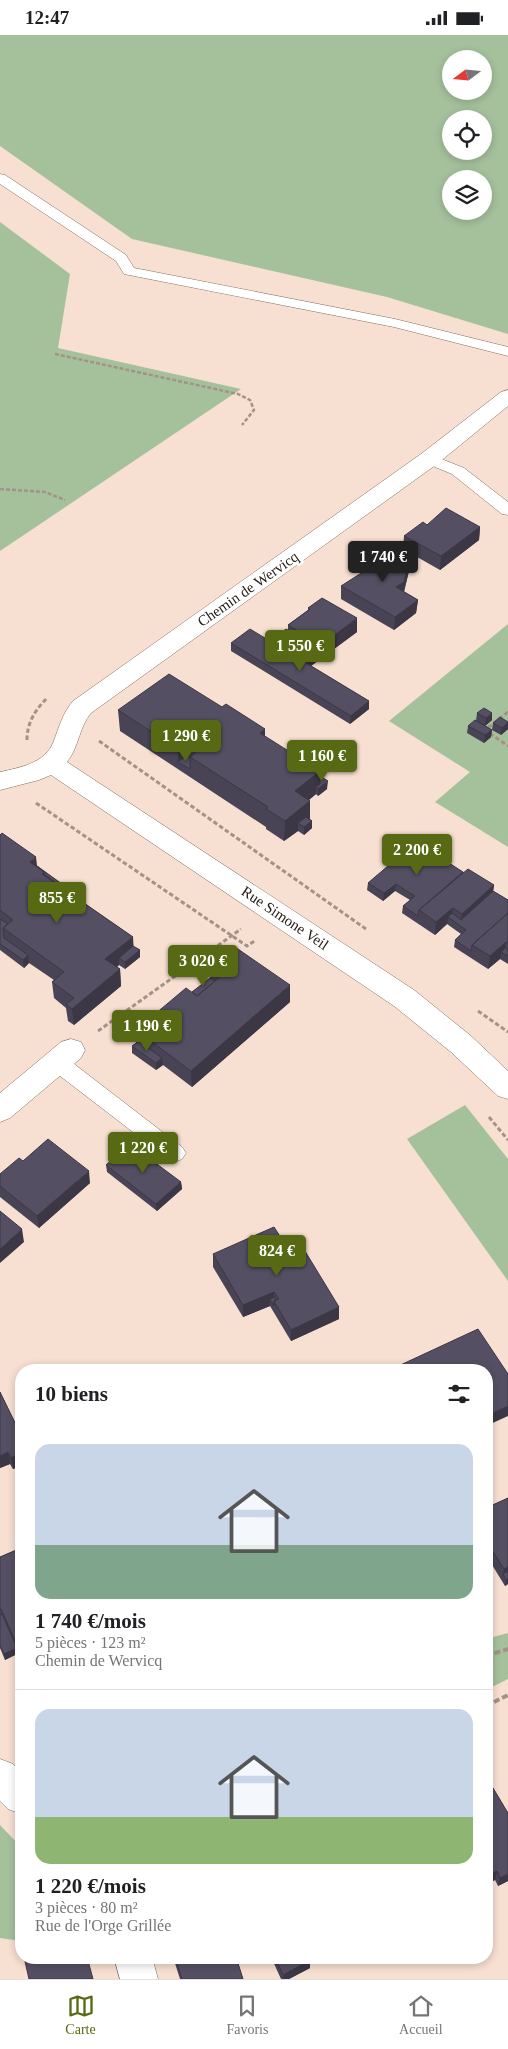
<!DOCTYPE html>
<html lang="fr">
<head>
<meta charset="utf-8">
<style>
	:root { --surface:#fff; --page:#f2f2f2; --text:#202124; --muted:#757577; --line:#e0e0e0; --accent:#576913 }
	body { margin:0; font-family:Georgia,serif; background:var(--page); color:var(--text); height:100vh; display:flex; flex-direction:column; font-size:19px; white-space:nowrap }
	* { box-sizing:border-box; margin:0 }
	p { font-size:16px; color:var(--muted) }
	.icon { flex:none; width:28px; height:28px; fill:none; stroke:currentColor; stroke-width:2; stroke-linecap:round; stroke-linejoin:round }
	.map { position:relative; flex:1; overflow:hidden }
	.details { position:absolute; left:15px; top:1329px; width:478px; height:600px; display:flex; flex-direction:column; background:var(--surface); border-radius:20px; box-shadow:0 2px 8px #0003 }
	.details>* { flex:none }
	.needle { width:32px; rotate:254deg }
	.buttons { position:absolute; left:442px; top:15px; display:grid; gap:10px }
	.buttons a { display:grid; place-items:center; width:50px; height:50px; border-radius:50%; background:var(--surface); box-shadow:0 2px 8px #0003; font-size:25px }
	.price { position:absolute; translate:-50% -42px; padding:0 11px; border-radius:5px; background:var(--accent); color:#fff; font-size:16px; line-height:32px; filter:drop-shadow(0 1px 2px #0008) }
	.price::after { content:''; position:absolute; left:50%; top:30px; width:15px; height:11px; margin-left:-8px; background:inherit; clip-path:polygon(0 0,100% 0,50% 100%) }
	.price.active { background:#222; color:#fff }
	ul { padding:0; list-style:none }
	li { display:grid; align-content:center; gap:10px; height:265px; padding:0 20px }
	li+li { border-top:1px solid var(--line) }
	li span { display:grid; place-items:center; height:155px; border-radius:15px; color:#555 }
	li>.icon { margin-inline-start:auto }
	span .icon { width:90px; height:90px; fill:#fffc; stroke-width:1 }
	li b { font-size:21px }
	h2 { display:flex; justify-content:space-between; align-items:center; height:60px; padding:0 20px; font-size:21px }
	.status { display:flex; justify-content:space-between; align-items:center; height:35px; padding:0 25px; background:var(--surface); direction:ltr }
	.status svg { height:14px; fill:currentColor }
	.menu { display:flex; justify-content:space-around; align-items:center; height:70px; border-top:1px solid var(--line); background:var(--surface); font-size:14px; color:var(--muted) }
	.menu a { display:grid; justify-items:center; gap:2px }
	.menu .active { color:var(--accent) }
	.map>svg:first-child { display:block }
	.green { fill:#a5c19c; fill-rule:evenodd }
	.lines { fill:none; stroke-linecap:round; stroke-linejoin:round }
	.service-casing { stroke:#826e61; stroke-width:1 }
	.minor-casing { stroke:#826e61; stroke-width:1 }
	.path-far2 { stroke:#a49288; stroke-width:2.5; stroke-dasharray:4 2; stroke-linecap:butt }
	.path-far1 { stroke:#a49288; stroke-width:3; stroke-dasharray:4.5 2.5; stroke-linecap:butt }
	.path { stroke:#a49288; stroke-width:4; stroke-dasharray:6 3; stroke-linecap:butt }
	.service { fill:#fff; fill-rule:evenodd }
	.minor { fill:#fff; fill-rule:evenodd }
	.wall { fill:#494455 }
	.shaded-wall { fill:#3c3745 }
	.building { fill:#554f63; stroke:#3c3745 }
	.labels { text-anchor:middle; stroke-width:5; stroke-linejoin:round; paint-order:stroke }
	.street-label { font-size:15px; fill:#221a15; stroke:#fff }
</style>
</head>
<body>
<div class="status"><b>12:47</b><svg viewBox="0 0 49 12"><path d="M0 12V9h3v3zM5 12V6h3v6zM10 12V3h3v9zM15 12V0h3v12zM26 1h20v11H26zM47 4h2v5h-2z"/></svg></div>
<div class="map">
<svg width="508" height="1944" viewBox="0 0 508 1944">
	<rect width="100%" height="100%" fill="#f7dfd1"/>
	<!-- green -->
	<path class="green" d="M0,0h508v299l-121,-37 -255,-58 -132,-93zM451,24h33v32h-33zM451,84h33v32h-33zM451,144h33v32h-33z
		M0,187l70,52 -12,74 183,41 -241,162z
		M508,589v223l-73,-45 35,-30 -81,-51z
		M465,1070l43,54v122l-101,-142z
		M508,1598v46l-22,11v-51z
		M0,1790l21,22v94l-21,-3z"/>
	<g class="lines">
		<defs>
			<path id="service" d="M0,139l5,1 121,80 8,13 261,51 113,28v9l-114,-29 -270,-53 -8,-13 -116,-77z
				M429,419l35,14 44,34v13l-6,-1 -50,-40 -29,-12 -2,-3 2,-3z
				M58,1020l7,2 117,90 4,6 -4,6 -7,3 -7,-3 -117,-90 -3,-6 3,-6z"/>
			<path id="minor" d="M508,355v16l-71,58 -346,249c-12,14 -12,34 -24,49l347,228 57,46 37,35v28l-10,-3 -47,-44 -57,-46 -343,-231 -12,5 -39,10v-18c19,-4 45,-9 53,-29 6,-15 9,-29 20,-42l348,-247 80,-62z
				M71,1004l10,3 4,8 -4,8 -71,60 -10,4v-29l61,-51z
				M0,1724l13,5 8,8v42l-13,-5 -8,-8z
				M114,1922h38l6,22h-38z"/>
		</defs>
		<!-- service casing -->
		<use href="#service" class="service-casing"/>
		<!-- minor casing -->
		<use href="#minor" class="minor-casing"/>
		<!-- path-far2 -->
		<path class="path-far2" d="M55,319l183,40 12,6 4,10 -12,15
			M0,454l45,3 20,8"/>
		<!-- path-far1 -->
		<path class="path-far1" d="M508,677l-23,18 23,16
			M27,705c0,-17 8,-30 20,-42
			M99,706l267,188
			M36,768l211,143 9,-6
			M478,976l30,21
			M98,996l143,-102
			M489,1082l19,23"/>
		<!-- path -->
		<path class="path" d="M486,1621l22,-7
			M486,1671l22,-11"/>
		<!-- service -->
		<use href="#service" class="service"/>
		<!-- minor -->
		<use href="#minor" class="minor"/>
	</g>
	<!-- wall -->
	<path class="wall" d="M427,490l53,2 -1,13 -39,30 -37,-21 1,-13z
		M410,522l-1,14 -5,21 14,8 -2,13 -22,17 -53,-31v-13z
		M308,573l49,24 -46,34 58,35v8l-19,15 -119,-73v-8l41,-1v-2l16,-9v-6l20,-15z
		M222,672l43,22v8l55,39 7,13 -9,7 -2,-2 -7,6 1,19 2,2v7l-8,7 -6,-4 -14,10 -18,-12v-2l-146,-96 -2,-21z
		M477,678l15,7 -7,6 7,4 -1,7 -7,6 -17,-10 1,-7 8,-5z
		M493,688l15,6 -7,6 -9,-5z
		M0,800l37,31 43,31v3l53,37v9l7,4v7l-15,12 -6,-4 -2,2 3,2 1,17 -47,39 -6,-4 -2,-13 -12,-10 -2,-16 2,-2 -25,-17 -5,5 -24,-18z
		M463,837l31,13 -1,6 15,9v64l-8,-5 -12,10 -34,-22 1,-7 6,-6 -14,-10 -12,11 -33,-22 1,-7 7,-6 -15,-9 -12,10 -16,-11 1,-7z
		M210,933l80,34 -98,85 -29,-22 -7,5 -24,-17v-7l4,-3v-13l56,-38 18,-14z
		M106,1130l75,17 1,7 -25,22 -50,-39z
		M0,1139l90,9 -51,45 -39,-31z
		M285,1209l54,63v12l-48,22 -21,-35 -27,11 -30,-50v-13z
		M0,1357l21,43v31l-8,3 -3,-5 -10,4z
		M508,1463v86l-3,2 -19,-31v-47z
		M21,1513v104l-16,8 -5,-12v-91z
		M486,1750l22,96 -10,5 -3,-6 -9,4z
		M173,1922h75l-10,6 5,16h-63z
		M271,1922h38l1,11 -21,11h-8z"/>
	<!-- shaded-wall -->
	<path class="shaded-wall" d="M480,492l-1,13 -39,30 1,-14z
		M410,522l-1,14 -6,24 -7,-8z
		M418,565l-2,13 -22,17 1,-13z
		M357,583v14l-50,37 1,-8 14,-10v-6z
		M369,666v8l-19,15 1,-8z
		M492,678v7l-7,6 1,-8z
		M508,687v7l-7,6 1,-7z
		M265,694v20l-5,-16z
		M492,695l-1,7 -7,6 1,-8z
		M187,707v20h-9v-13z
		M320,736v16l8,-6 -1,8 -9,7v-7l-2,-2v7l-22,18 1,-21z
		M310,766v20l-12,2v8l-14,10 1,-20z
		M312,786v7l-8,7v-8z
		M36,822l2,17 -8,-12z
		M396,849l-1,7 -12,10 1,-8z
		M494,850l-2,14 -32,27 2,-12z
		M453,873l-2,11 -3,-2 -1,7 -12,11 1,-13z
		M133,902l1,16 -15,5v7l-12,11 -2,-17z
		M506,907l-2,12 -3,-2 -1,7 -12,10 2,-13z
		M140,915v7l-15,12v-7z
		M28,920l1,8 -5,5 -1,-8z
		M120,934l1,17 -47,39 -2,-16z
		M290,950v17l-98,85 -1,-16z
		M162,1023l1,7 -7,5v-7z
		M89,1136l1,12 -51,45 -2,-12z
		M181,1147l1,7 -25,22 -1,-7z
		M22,1194l2,13 -24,21v-14z
		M274,1257v12l-4,-5v7l-27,11v-12z
		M339,1272v12l-48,22v-11z
		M508,1371v10l-22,10v-10z
		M21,1411v20l-8,3 -2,-11 9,-11z
		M8,1417l2,12 -10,4v-12z
		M508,1532v9l-5,-2 1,-5z
		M508,1544v5l-3,2 1,-6z
		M21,1606v11l-16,8 -1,-6 13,-6 -1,-5z
		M497,1836l-2,9 -9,4v-7z
		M508,1839v7l-10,5 2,-8z
		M236,1922h12l-12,7z
		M310,1925v8l-21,11h-6v-4z"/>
	<!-- building -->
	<path class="building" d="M446,473l34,19 -39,29 -37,-20 19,-14 4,3z
		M372,517l38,5 -6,25 -8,5 22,13 -23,17 -54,-31 25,-16z
		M322,563l35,20 -35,27 -34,-20 22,-16 -2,-1z
		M250,594l119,72 -18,15 -120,-73z
		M286,594l36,22 -14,10 -36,-21z
		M169,639l53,33 4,-3 39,25 -5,4 60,38 -25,20 15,10 -25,20 -19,-12 2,-2 -78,-50 9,-7 -12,-8 -9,7 -60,-39z
		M484,673l8,5 -6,5 -9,-5z
		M500,682l8,5 -6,6 -9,-5z
		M475,685l17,10 -7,5 -17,-9z
		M187,720l3,2v12l-12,-7z
		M320,741l8,5 -10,8 -2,-2 4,-3z
		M306,782l6,4 -8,6 -6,-4z
		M2,798l34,24 -6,5 14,10 -2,2 91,63 -28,22 15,10 -48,40 -6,-5 8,-6 -22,-16 12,-10 -61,-44 10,-8 -13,-10v-75z
		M416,807l47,30 -44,38 -1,6 -15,-10 12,-10 -10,-6 -9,-6 -12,9 -16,-10z
		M37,831l43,31 -2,1 -33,-23 -1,-3z
		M468,834l26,16 -32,29 -9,-6 -17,14 -17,-12z
		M493,856l15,9v13l-36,32 -1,6 -16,-11 11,-10 -18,-13 4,-4 9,7z
		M508,878v30l-2,-1 -16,14 -18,-11z
		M0,884l8,5 -5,4 1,10 24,17 -5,5 -23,-16z
		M133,911l7,4 -15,12 -6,-4z
		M235,912l55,38 -99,86 -55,-41 50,-42 11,8 24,-20 -11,-8z
		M505,913l3,2v6l-7,-4z
		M210,943l5,3 -18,15 -5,-4z
		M139,1006l23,17 -6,5 -24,-17z
		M48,1104l41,32 -52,45 -37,-30v-12l19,-16 4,3z
		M130,1109l51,38 -25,22 -50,-39z
		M0,1176l22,18 -22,20z
		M274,1192l11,17 12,-6 42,69 -48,23 -17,-29 5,-2 -5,-7 -31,13 -30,-51z
		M274,1262l2,3 -2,1v5l-4,-7z
		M478,1294l30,45v32l-22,10v-46h-90l-2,-2z
		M0,1357l21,43v11l-1,1 1,3v3l-10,5 -3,-6 -8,4z
		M508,1463v69l-4,2 -18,-28v-33z
		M21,1513v93l-5,2 -15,-34 -1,1v-53z
		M508,1536v8l-2,1 -3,-6z
		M2,1579l15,34 -13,6 -4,-8v-31z
		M490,1748l18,30v61l-8,4 -3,-7 -11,6v-92z
		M21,1897v11l-2,-10z
		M24,1922h63l6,22h-64z
		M175,1922h61l7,22h-61z
		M275,1922h34l1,3 -27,15z"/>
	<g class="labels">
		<!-- street labels -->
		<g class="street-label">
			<text transform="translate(248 554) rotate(-35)" y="5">Chemin de Wervicq</text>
			<text transform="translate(285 883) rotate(34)" y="5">Rue Simone Veil</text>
		</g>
	</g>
</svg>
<div class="buttons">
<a><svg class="needle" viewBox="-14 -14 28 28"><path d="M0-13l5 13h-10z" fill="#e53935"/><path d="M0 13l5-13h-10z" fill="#757577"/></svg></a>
<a><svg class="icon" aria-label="locate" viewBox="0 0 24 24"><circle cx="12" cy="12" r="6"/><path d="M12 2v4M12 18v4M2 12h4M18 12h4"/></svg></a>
<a><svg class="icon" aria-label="layers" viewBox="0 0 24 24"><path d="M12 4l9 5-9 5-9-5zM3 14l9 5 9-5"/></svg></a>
</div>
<b class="price active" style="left:383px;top:548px">1 740 €</b>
<b class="price" style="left:300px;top:637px">1 550 €</b>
<b class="price" style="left:186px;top:727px">1 290 €</b>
<b class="price" style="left:322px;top:747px">1 160 €</b>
<b class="price" style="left:417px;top:841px">2 200 €</b>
<b class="price" style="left:57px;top:889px">855 €</b>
<b class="price" style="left:203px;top:952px">3 020 €</b>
<b class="price" style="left:147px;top:1017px">1 190 €</b>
<b class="price" style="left:143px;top:1139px">1 220 €</b>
<b class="price" style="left:277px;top:1242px">824 €</b>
<section class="details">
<h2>10 biens<svg class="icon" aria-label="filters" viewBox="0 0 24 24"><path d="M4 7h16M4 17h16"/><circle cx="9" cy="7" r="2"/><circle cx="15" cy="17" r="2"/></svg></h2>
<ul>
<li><span style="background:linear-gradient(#c9d6e8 65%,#7fa58c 0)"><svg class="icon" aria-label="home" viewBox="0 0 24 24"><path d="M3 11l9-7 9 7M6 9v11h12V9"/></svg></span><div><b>1 740 €/mois</b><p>5 pièces · 123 m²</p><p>Chemin de Wervicq</p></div></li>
<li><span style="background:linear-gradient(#c9d6e8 70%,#8fb573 0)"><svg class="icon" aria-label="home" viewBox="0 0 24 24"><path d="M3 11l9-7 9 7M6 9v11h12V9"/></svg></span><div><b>1 220 €/mois</b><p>3 pièces · 80 m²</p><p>Rue de l'Orge Grillée</p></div></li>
</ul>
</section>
</div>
<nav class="menu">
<a class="active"><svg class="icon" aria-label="map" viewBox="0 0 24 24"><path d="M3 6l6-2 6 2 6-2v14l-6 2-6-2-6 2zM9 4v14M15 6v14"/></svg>Carte</a>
<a><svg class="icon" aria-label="saved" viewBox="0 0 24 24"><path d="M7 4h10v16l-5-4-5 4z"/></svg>Favoris</a>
<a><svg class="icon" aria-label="home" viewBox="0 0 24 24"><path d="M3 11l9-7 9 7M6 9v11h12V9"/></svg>Accueil</a>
</nav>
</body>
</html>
